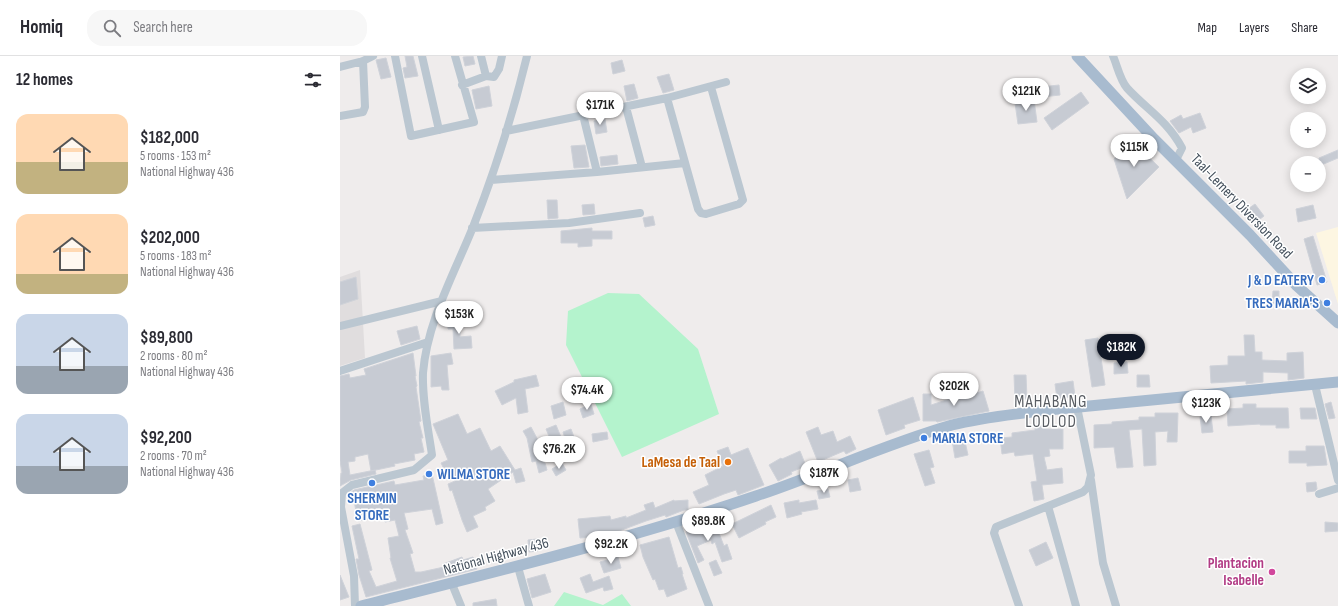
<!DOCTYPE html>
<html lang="en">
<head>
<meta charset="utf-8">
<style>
	:root { --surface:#fff; --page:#f7f7f7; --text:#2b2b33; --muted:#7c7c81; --line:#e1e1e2; --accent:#111827 }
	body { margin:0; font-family:"Sofia Sans Condensed",sans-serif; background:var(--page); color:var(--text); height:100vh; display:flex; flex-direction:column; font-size:15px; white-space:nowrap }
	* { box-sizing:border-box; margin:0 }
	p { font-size:13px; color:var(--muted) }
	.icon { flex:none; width:22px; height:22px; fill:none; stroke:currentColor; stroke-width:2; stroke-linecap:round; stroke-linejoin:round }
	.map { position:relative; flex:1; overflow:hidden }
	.details { display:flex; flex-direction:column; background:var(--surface); width:340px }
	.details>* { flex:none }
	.controls { position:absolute; left:950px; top:12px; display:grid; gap:8px }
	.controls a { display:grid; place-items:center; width:36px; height:36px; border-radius:50%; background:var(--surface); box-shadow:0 2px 10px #0003; font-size:20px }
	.price { position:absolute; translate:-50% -34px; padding:0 9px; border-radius:14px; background:#fff; color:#222; font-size:13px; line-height:26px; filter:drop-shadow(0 1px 2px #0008) }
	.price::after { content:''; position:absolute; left:50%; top:24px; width:12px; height:9px; margin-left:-6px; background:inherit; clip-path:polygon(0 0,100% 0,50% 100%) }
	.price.current { background:var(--accent); color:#fff }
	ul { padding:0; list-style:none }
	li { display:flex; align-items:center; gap:12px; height:100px; padding:0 16px }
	li span { display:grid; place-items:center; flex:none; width:112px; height:80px; border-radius:12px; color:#555 }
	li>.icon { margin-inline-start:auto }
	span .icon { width:48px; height:48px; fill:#fffc; stroke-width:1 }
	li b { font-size:17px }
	h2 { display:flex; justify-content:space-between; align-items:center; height:48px; padding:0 16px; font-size:17px }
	header { display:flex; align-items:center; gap:24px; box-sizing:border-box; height:56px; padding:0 20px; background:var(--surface); border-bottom:1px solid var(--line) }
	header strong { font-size:19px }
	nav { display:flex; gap:22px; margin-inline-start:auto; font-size:14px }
	.search { width:280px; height:36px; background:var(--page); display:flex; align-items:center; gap:10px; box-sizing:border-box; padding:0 14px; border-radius:16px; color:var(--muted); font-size:15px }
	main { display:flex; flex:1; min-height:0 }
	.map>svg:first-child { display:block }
	.commercial { fill:#fdf6e2 }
	.education { fill:#e0ddde }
	.green { fill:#b4f3cd }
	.building { fill:#c7cbd3; stroke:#cfd2d9 }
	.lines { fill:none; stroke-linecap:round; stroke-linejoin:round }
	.minor { stroke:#bbc7d1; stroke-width:8 }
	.major { stroke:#a8bbcf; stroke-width:11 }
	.shop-dot { fill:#3f7fe0; stroke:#fff; stroke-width:1.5 }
	.food-dot { fill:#e8710a; stroke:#fff; stroke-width:1.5 }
	.hotel-dot { fill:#d1479c; stroke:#fff; stroke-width:1.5 }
	.labels { text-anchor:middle; stroke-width:3; stroke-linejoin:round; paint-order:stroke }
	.street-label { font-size:15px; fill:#434f5b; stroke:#fff }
	.shop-label { font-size:15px; font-weight:bold; fill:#366cbe; stroke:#fff; text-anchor:end }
	.food-label { font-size:15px; font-weight:bold; fill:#c56008; stroke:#fff; text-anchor:end }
	.hotel-label { font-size:15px; font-weight:bold; fill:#b23c85; stroke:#fff; text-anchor:end }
	.quarter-label { font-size:17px; letter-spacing:1px; fill:#585c62; stroke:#fff }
</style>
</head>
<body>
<header>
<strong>Homiq</strong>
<div class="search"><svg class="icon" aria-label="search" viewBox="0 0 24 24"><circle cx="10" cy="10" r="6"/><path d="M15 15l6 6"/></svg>Search here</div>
<nav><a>Map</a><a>Layers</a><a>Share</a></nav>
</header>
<main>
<section class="details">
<h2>12 homes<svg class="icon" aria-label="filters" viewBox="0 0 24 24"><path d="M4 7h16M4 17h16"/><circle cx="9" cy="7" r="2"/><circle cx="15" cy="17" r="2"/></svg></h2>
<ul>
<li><span style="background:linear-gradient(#ffd9b3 60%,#c2b280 0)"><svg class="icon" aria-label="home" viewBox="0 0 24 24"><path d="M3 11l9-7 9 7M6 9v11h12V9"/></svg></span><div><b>$182,000</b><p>5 rooms · 153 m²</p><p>National Highway 436</p></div></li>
<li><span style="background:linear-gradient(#ffd9b3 75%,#c2b280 0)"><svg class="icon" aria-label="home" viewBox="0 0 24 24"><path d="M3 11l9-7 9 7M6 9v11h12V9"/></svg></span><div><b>$202,000</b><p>5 rooms · 183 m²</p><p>National Highway 436</p></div></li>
<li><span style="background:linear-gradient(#c9d6e8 65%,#9aa5b1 0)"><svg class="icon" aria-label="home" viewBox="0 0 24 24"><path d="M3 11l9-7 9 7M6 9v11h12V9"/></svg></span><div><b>$89,800</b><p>2 rooms · 80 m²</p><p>National Highway 436</p></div></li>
<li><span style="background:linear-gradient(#c9d6e8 65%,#9aa5b1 0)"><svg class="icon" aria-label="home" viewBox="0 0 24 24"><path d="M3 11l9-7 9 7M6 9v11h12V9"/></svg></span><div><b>$92,200</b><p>2 rooms · 70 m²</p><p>National Highway 436</p></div></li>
</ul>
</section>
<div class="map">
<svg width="998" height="550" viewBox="0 0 998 550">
	<rect width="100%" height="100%" fill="#efecec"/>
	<!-- commercial -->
	<path class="commercial" d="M998,171v77l-22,-71z"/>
	<!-- education -->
	<path class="education" d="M20,214l5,88 -25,8v-89z"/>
	<!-- green -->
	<path class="green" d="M268,237l31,1 59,55 21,65 -97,43 -56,-112 2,-34z
		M224,536l39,13 19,-11 9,12h-77z"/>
	<!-- building -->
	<path class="building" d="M65,0h8l5,20 -13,2 -2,-10 4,-1z
		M133,0l2,8 -10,2 -2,-9z
		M46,2l5,19 -10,2 -5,-19z
		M282,4l3,11 -12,3 -2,-11z
		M329,18l5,16 -11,3 -6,-16z
		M294,28l4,14 -11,3 -3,-15z
		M719,29l1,10 -27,3 -1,-10z
		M149,30l3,20 -16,3 -4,-19z
		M741,36l8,11 -37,27 -8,-12z
		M694,44l3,22 -19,2 -3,-21z
		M860,57l6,15 -13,5 -2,-6 -12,6 -9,-12 11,-6 2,4z
		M265,63l2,13 -11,2 -2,-13z
		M793,86l26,25 -32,32 -13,-40z
		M245,89l4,22 -15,1 -3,-22z
		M998,94v8l-19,8v-8z
		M277,99l1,9 -17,2 -1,-9z
		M207,144h10l1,18 -10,1z
		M254,148l1,10 -12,1 -1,-10z
		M915,148l9,12 -9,7 -10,-12z
		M973,149l3,13 -18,4 -2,-13z
		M313,160l2,9 -10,2 -2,-9z
		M252,172v3h20v8h-20v7l-14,1v-4h-17v-12z
		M973,180l14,46 -10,3 -13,-46z
		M16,221l2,22 -18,6v-23z
		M933,235h6v13h-7z
		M108,262h12v19l11,-1 1,12 -18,1 -1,-20h-5z
		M77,270l3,13 -19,6 -4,-14z
		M904,279h10l1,17h7v8l25,1v-8l16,-1 1,26 -16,2v-7l-25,-1v10l-17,2v-3l-35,2 -1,-17 18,-1v-9h17z
		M758,282l7,47 -13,2 -7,-47z
		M73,297l3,23h-1l2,10 -1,1 5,34 -2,1 4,16h-2l3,14 -10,2 1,6 -21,4 1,2 -24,5 -3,-17 -13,3v4l-7,1 2,13 25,-5 1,4 -25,6 -11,6 1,-13h1l-2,-12v-85l9,-2 1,4 16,-3 -2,-6z
		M111,297l2,11 -6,1 2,25h-7l-1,-4 -10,1v-31z
		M787,306l1,11 -14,1v-11z
		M196,319l3,11 -14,3 3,23 -10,2 -2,-16 -14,7 -7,-14 19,-9v-2z
		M674,319h12l1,24 -12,1z
		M797,319h12l1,12h-13z
		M733,325l2,15 -18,3 -2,-15z
		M643,335l6,20 -52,11 -1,-1h-13v-27h8v11l25,-8 -1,-3 8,-1 1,4z
		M573,341l7,23 -16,5 1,3 -19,7 -8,-25z
		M223,346l3,13 -12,4 -3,-13z
		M991,346l4,16 -6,1 -4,-15z
		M251,348l3,10 -11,4 -3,-9z
		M903,348h13v4h32l1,20h-13v-3h-16v-1l-32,2 -1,-17 16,-1z
		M960,352h15l2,11h-16z
		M815,357h23l-1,29h-10l1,-11 -13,1 1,33 -12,1 -2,-37 -13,1 4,37 -16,1 -3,-21 -20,1v-23l18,-1v-2l27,-2v-3h16z
		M118,358l9,20 13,-6 11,23 9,-5 15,24 6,-2 4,13 -9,2 -3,-11 -25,17 7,12 -10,6 1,3 -13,6 5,11 -11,5 -5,-12 -10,-30 -2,1 -2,-7 7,-3 -7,-13 -4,1 -3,-6 7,-3 -15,-36z
		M871,360l2,16 -11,1 -2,-16z
		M216,369l5,12 -10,4 -5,-12z
		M705,369l1,4h17v20h-14l1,7 -6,1 3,13 15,-2 1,15 -21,2 2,14 -10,2 -3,-19 6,-1 -4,-27 -18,2 -1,-4 -12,2 -2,-16 12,-1v-4l23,-3v-3z
		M191,371l8,15 5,21h1l2,7 -8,3 -3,-12 -4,1 -5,-24 -4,-7z
		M478,371l3,8 12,-4 4,11 13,-6 6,13 -10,5 -2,-3 -26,11 -12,-30z
		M231,373l6,16 -9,3 -5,-16z
		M267,376l1,7 -15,3 -1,-8z
		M624,381l4,18 -13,3 -3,-18z
		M966,390h18l3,19 -20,1v-3h-18v-12h17z
		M388,391l3,8 17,-7 16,37 -26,10 -2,-5 -12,4 -25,10 -6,-12 16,-7 -4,-10 18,-9 -6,-15z
		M589,394l5,17 -4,1 5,15 -10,3 -11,-32z
		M460,395l6,15 -15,6 1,2 -14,7 -9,-16 12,-7 1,1z
		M222,407l4,7 -10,6 -4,-7z
		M92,418l11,49 -7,2 -4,-16 -28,4 4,16 -3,1 8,23 -3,1 5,18h6l23,-5 -1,-3 19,-7 1,3 10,-3 4,12 -111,28 -7,-22 -3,-16h3l-7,-33 8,-2 12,46 -3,1 7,16 21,-6 -7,-23h1l-3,-20 11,-2 -4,-16 -10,2 -5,-14 -14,3 2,8 -10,2 -4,-20h-2l-2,-8 4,-3 40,-9 1,4 29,-5 -1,-4z
		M518,422l3,12 -11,2 -2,-12z
		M976,426l1,7 -2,2 -8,1 -1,-9z
		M488,433l2,8 -11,2 -2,-8z
		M334,444v1l14,-1v10h-4l-18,7 -1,-2 -19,6 -27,10 -25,3v3l-14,1 -2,-19 32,-3 1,4 15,-4v2l20,-8 -2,-5 9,-3 2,6z
		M459,444v3l17,-3 2,9 -17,3 1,2 -15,4 -3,-15z
		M431,449l5,12 -11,5 1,2 -27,14 -7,-14z
		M985,466l13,1v8l-13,1z
		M375,467l9,23 3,-2 5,15 -10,3 -7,-20 -3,2 -1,-4 -14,6 7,14 -6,3 -12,-31 12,-5 1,3z
		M329,481l9,31 3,-1 2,7h-1l5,15 -20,8 -3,-8 -5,1 -4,-11 -2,1 -10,-23 -3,-12z
		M197,483l1,12 -9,1 -1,-12z
		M706,486l7,16 -17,8 -7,-16z
		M278,501l3,11 -17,5 -4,-11z
		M376,504l6,13 -8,3 -5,-13z
		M205,518l6,18 -19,6 -5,-19z
		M250,518l3,8 16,-6 4,13 -9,2 -1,-4 -17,6 -6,-15z
		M0,519l9,22 -9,3z
		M156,543l1,7h-24v-3z"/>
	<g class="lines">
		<!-- minor -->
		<path class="minor" d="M55,0l16,80 63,-14 -19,-66
			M82,0l17,74
			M773,0c4,9 7,24 14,32 19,21 40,32 55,60l-6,12
			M0,11l23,-6 10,-5
			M146,20l8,1 5,-8 3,-13
			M122,29l24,-9 -5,-20
			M327,42l31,111 3,4 5,1 33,-10 4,-4 -32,-113
			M286,51l16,60
			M243,59l14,57
			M0,60l23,-4 2,-5 -2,-46
			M166,75l161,-33 59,-16
			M151,124l106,-8 88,-9
			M132,172l97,-5 71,-10
			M0,270l102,-25
			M0,315l88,-29
			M975,329l23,95
			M751,424l12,83 13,43
			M979,438l19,-6
			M708,450l28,100
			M336,466l33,84
			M178,511l11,39
			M112,528l9,22
			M15,550l-1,-30 -13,-69 1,-14 10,-8 62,-15 18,-15c-4,-27 -10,-55 -9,-82 4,-51 31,-99 50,-146 22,-56 40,-113 54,-171
			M679,550l-25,-73 2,-6 87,-35 5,-5 3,-12 -14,-68"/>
		<!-- major -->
		<path class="major" d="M737,0l77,83 96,96 47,51 41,37
			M21,550c133,-34 266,-66 395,-110 66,-22 129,-52 196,-71 32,-8 64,-11 96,-15l290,-28"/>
	</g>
	<!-- markers -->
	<g class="shop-dot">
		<circle cx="982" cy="224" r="4"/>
		<circle cx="987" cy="247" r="4"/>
		<circle cx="584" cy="382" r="4"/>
		<circle cx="89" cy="418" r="4"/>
		<circle cx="32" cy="427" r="4"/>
	</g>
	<circle class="food-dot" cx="388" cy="406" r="4"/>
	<circle class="hotel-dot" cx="932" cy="516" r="4"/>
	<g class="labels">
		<!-- street labels -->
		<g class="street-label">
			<text transform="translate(902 150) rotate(46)" y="5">Taal-Lemery Diversion Road</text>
			<text transform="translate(156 500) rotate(-15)" y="5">National Highway 436</text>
		</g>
		<!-- shop labels -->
		<g class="shop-label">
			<text x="974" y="229">J &amp; D EATERY</text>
			<text x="979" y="252">TRES MARIA'S</text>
			<text x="592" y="387" text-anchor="start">MARIA STORE</text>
			<text x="97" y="423" text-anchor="start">WILMA STORE</text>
			<text x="32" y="447" text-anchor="middle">SHERMIN<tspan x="32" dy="17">STORE</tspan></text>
		</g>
		<!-- food labels -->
		<g class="food-label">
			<text x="380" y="411">LaMesa de Taal</text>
		</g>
		<!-- hotel labels -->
		<g class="hotel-label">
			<text x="924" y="512">Plantacion<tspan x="924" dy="17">Isabelle</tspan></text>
		</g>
		<!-- quarter labels -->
		<g class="quarter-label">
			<text x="711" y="351">MAHABANG<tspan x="711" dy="20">LODLOD</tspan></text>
		</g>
	</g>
</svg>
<div class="controls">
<a><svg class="icon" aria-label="layers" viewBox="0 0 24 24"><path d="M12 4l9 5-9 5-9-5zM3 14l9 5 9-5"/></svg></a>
<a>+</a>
<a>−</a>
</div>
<b class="price" style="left:686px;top:56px">$121K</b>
<b class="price" style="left:260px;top:70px">$171K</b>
<b class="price" style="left:794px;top:112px">$115K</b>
<b class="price" style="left:119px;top:279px">$153K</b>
<b class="price current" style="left:781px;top:312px">$182K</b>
<b class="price" style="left:614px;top:351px">$202K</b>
<b class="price" style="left:247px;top:355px">$74.4K</b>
<b class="price" style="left:866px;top:368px">$123K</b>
<b class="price" style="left:219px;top:414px">$76.2K</b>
<b class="price" style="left:484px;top:438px">$187K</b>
<b class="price" style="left:368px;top:486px">$89.8K</b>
<b class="price" style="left:271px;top:509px">$92.2K</b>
</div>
</main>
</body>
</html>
